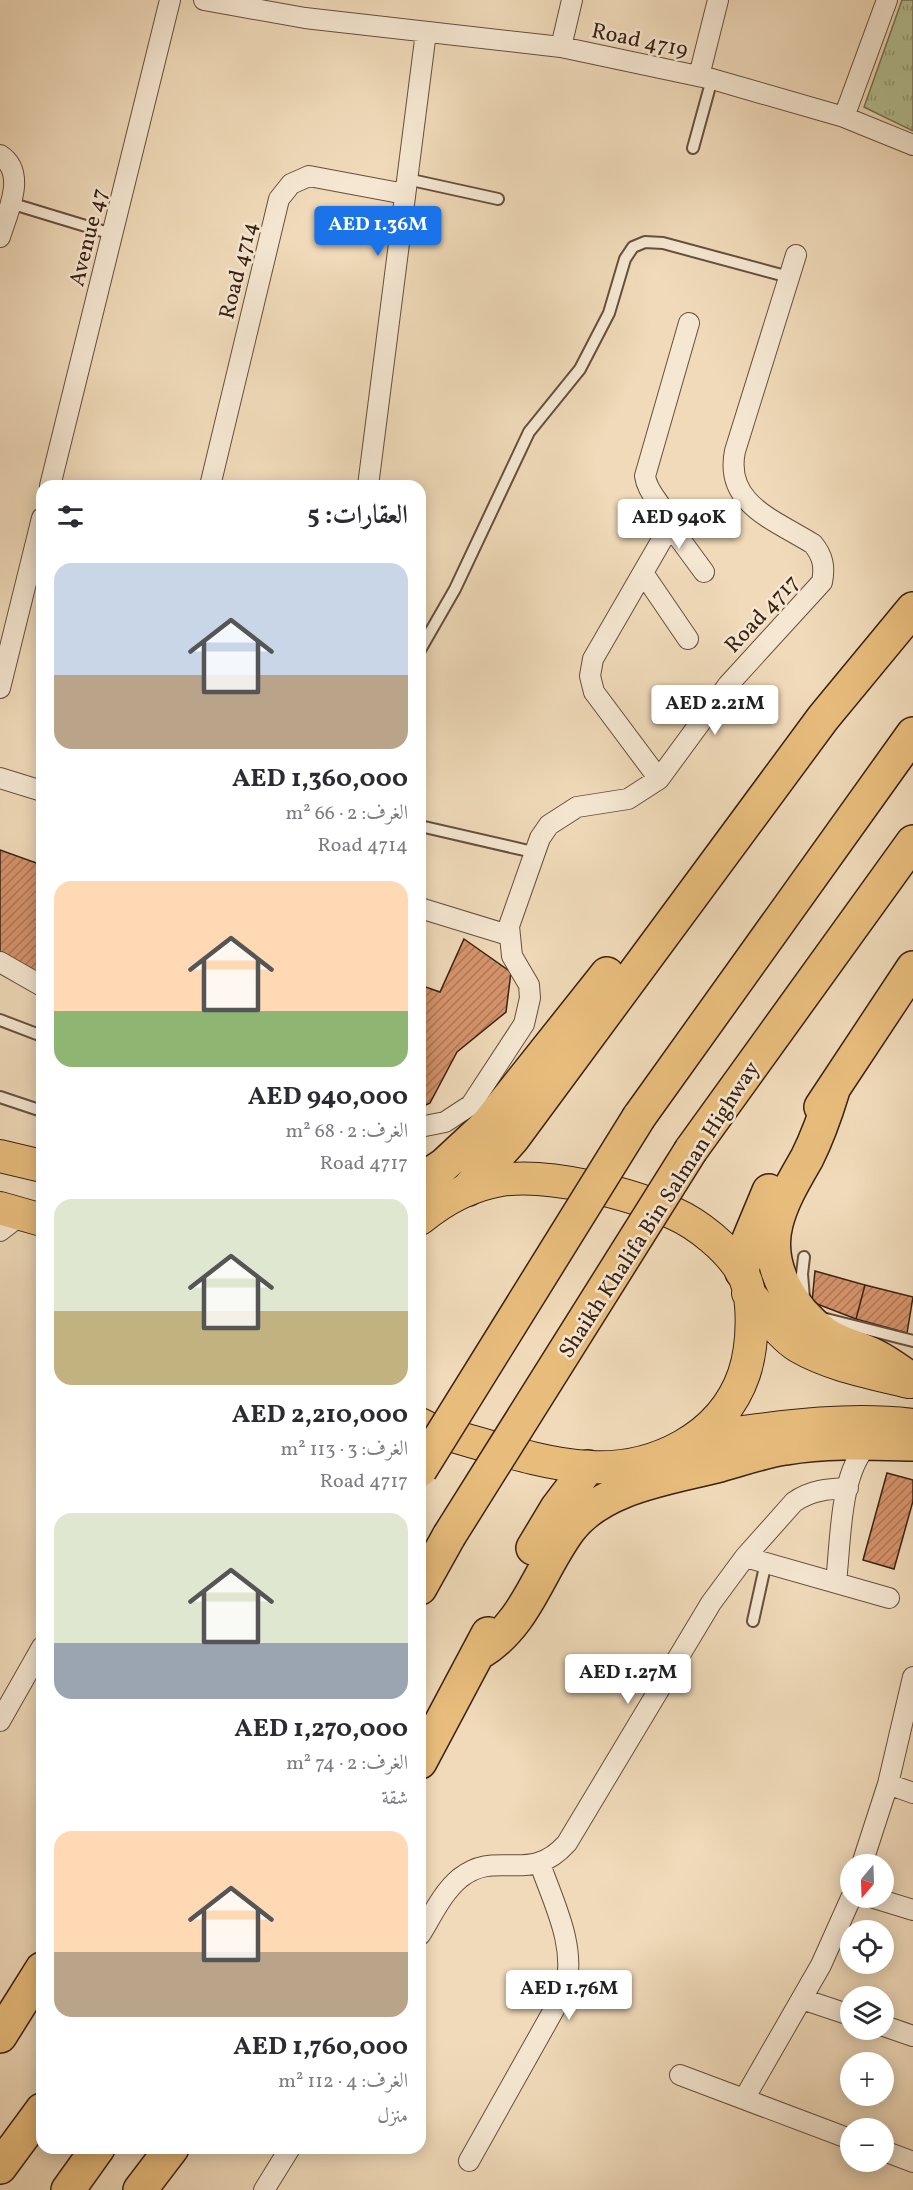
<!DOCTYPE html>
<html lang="ar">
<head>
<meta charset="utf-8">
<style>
	:root { --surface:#fff; --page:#f2f2f3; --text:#2b2b33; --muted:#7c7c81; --accent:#1a73e8 }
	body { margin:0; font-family:Vollkorn,Amiri,serif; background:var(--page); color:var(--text); direction:rtl; height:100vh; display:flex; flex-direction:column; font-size:22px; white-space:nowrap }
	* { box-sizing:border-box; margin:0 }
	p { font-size:20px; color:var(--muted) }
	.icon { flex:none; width:33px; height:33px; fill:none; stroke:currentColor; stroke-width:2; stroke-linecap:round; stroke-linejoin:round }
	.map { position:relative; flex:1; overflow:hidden; direction:ltr }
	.panel { position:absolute; left:36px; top:480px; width:390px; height:1674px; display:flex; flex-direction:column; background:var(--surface); border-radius:18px; box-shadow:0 3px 15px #0003; direction:rtl }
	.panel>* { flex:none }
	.needle { width:39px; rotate:199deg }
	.tools { position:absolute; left:840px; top:1854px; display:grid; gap:12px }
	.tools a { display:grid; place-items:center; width:54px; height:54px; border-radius:50%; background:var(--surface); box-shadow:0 3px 15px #0003; font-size:30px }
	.price { position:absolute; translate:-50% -51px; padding:0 14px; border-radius:6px; background:#fff; color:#222; font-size:20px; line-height:39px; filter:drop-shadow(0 2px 3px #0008) }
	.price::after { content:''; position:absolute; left:50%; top:36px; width:18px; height:14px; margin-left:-9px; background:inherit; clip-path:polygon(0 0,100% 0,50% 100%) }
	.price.on { background:var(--accent); color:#fff }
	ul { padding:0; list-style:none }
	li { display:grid; align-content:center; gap:12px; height:318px; padding:0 18px }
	li span { display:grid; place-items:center; height:186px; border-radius:18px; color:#555 }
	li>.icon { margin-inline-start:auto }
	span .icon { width:108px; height:108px; fill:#fffc; stroke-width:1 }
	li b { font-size:26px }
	h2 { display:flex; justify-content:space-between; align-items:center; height:72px; padding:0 18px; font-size:26px }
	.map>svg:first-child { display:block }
	.park { fill:url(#park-tufts); stroke:#767154; stroke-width:1.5 }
	.building { fill:url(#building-hatch); stroke:#392114; stroke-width:1.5 }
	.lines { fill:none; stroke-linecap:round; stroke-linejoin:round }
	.lane-casing { stroke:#674f3d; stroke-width:14 }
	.street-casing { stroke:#674f3d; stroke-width:22 }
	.primary-casing { stroke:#392114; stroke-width:34 }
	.highway-casing { stroke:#392114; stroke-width:36 }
	.lane { stroke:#f5e7d2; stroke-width:10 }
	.street { stroke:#f5e7d2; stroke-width:20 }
	.primary { stroke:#e8bd7c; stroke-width:32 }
	.highway { stroke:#e8bd7c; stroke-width:33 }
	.highway-bridge-casing { stroke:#392114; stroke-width:36; stroke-linecap:butt }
	.highway-bridge { stroke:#e8bd7c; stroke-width:33 }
	.labels { text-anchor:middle; stroke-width:5; stroke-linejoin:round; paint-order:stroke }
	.street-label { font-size:22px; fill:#392114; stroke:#f5e7d2 }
</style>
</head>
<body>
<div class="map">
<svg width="913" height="2190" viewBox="0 0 913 2190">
	<defs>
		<pattern id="park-tufts" width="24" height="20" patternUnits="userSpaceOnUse" patternTransform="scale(1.5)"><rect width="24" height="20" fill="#b4c194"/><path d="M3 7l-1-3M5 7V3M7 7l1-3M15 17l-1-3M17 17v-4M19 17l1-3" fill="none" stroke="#939c78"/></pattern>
		<pattern id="building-hatch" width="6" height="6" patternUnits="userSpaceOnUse" patternTransform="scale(1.5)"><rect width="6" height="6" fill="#d6936b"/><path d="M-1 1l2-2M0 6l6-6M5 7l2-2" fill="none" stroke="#af7857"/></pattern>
	</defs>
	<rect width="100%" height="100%" fill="#f0dab9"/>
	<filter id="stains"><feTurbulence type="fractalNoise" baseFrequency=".00333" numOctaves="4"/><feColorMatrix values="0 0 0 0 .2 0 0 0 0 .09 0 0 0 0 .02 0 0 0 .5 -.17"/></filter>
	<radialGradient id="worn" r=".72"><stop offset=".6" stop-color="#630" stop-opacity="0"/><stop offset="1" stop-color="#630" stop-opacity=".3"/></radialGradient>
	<!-- park -->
	<path class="park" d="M902,0h11v131l-49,-24z"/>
	<!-- building -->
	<path class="building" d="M0,850l42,15v114l-42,-25z
		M464,939l47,33 -5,40 -49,40 -27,51 -10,5v-123l20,7z
		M815,1271l50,14 -9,34 -44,-17z
		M865,1285l48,12 -6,36 -51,-14z
		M887,1473l26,7v21l-19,68 -31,-9z"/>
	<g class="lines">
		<defs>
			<path id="lane" d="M693,148l19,-69
				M407,179l91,20
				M10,203l102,31
				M420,650l35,-61 74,-157 51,-63 29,-56 16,-54 8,-12 12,-5 18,1 126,34
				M420,826l113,26
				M0,1020l42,16
				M0,1097l42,14
				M804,1298l-2,-24 2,-17
				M826,1319l87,22
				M753,1621l13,-59"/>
			<path id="street" d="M204,0l101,18 256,29 151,32 132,38 69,28
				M561,47l11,-47
				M699,76l19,-76
				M844,117l43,-117
				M0,155c28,18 7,58 0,82
				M50,486l120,-486
				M210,486l69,-287 12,-15 18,-8 96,18
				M368,486l58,-454
				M668,523l36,49
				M643,573l45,66
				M0,688l42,-170
				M0,778l42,13
				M659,779l-65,-87 -4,-16 3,-17 74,-128c3,-25 -19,-33 -22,-55l44,-153
				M420,908l88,27
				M0,962l42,24
				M420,1127l25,-5 26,-17 53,-81 6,-26 -1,-13 -17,-29 -3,-30 31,-88 9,-13 28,-18 51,-8 31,-20 69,-94 94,-103c3,-15 1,-26 -9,-38 -38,-24 -89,-40 -78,-93l61,-196
				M0,1231l22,-17
				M745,1557l144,41
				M836,1582c5,-41 3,-109 33,-139
				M0,1721l42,-74
				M888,1784l25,9
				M862,1864l26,-80 25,-107
				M874,1898l39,12
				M420,1935c12,-19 22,-42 40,-57 38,-30 69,8 107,-35l144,-240 34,-46 49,-55c17,-12 34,-13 54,-14
				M802,1999l48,16
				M884,2026l29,10
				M680,2075l170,64
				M744,2099l77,-134 30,-67
				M884,2151l29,11
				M469,2161l96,-171c12,-43 -11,-86 -25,-126
				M264,2190l26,-42"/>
			<path id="primary" d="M0,1156l42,10
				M0,1208l42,12
				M420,1219c23,-19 51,-34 81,-39 48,-7 129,13 172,33 25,11 55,35 69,59 14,25 11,75 2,102 -22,64 -90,97 -156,93 -50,-3 -106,-24 -154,-36l-14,-7
				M748,1293c16,17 31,42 51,54 33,19 74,26 110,35
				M697,1438c71,-9 144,-22 216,-13"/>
			<path id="highway" d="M833,1090c-7,23 -15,46 -26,68 -12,21 -25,42 -31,66 -11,43 16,86 49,110 15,10 34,14 50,22 14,7 26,16 38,25
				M821,1107l92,-139
				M639,1117l274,-383
				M691,1150l222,-308
				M420,1181l24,-16 43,-40 120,-151
				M468,1189l45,-51 310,-420 90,-109
				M742,1272l7,-33 20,-48
				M533,1548l24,-40 31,-41
				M420,1588l29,-52
				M479,1653c47,-28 59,-81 90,-123 33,-44 101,-52 151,-65 22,-6 44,-14 66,-17 42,-7 85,-5 127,-4
				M420,1762l68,-128
				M0,2036l42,-67
				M0,2167l42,-57
				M68,2190l30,-42
				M140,2190l32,-42"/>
		</defs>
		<!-- lane casing -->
		<use href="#lane" class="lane-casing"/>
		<!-- street casing -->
		<use href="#street" class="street-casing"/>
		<!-- primary casing -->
		<use href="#primary" class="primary-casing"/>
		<!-- highway casing -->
		<use href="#highway" class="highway-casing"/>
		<!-- lane -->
		<use href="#lane" class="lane"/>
		<!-- street -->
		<use href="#street" class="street"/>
		<!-- primary -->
		<use href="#primary" class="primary"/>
		<!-- highway -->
		<use href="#highway" class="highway"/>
		<defs>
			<path id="highway-bridge" d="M420,1470l219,-353
				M449,1536l242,-386"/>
		</defs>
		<!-- highway-bridge casing -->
		<use href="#highway-bridge" class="highway-bridge-casing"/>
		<!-- highway-bridge -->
		<use href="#highway-bridge" class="highway-bridge"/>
	</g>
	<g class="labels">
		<!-- street labels -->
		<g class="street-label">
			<text transform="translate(640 39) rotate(12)" y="8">Road 4719</text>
			<text transform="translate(87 237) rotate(-76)" y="8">Avenue 47</text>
			<text transform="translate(237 270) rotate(-76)" y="8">Road 4714</text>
			<text transform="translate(761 613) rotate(-47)" y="8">Road 4717</text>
			<text transform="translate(658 1209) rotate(-57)" y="8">Shaikh Khalifa Bin Salman Highway</text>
		</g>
	</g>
	<rect width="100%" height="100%" filter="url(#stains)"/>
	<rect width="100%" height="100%" fill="url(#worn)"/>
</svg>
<div class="tools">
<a><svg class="needle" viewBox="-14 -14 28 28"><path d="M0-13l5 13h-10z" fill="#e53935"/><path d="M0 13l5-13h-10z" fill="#7c7c81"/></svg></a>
<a><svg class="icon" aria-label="locate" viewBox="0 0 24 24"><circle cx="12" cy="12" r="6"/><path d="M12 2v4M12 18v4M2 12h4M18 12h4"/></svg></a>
<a><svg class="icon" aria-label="layers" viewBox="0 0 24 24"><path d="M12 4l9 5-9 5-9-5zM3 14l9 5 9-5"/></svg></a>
<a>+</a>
<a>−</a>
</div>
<b class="price on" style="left:378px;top:257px">AED 1.36M</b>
<b class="price" style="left:679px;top:550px">AED 940K</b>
<b class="price" style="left:715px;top:736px">AED 2.21M</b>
<b class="price" style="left:628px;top:1705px">AED 1.27M</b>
<b class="price" style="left:569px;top:2021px">AED 1.76M</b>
<section class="panel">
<h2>العقارات: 5<svg class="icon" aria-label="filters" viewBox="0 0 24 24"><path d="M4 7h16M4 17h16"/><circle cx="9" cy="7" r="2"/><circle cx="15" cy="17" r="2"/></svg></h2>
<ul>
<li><span style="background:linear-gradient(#c9d6e8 60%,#b9a48a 0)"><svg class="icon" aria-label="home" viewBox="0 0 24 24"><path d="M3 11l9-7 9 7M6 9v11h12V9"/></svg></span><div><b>AED 1,360,000</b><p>الغرف: 2 · 66 m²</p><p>Road 4714</p></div></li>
<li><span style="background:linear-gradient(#ffd9b3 70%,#8fb573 0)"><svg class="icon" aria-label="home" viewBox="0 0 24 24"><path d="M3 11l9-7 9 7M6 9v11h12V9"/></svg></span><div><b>AED 940,000</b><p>الغرف: 2 · 68 m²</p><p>Road 4717</p></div></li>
<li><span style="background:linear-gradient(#dfe7d0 60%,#c2b280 0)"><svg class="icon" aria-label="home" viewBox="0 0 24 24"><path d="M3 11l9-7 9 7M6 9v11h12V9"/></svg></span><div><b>AED 2,210,000</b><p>الغرف: 3 · 113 m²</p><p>Road 4717</p></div></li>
<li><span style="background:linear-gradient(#dfe7d0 70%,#9aa5b1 0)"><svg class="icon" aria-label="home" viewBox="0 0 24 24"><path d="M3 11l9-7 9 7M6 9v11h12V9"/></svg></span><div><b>AED 1,270,000</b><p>الغرف: 2 · 74 m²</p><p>شقة</p></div></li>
<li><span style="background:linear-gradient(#ffd9b3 65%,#b9a48a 0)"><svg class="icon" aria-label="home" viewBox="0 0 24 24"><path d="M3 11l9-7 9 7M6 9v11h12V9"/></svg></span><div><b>AED 1,760,000</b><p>الغرف: 4 · 112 m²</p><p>منزل</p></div></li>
</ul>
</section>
</div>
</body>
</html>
